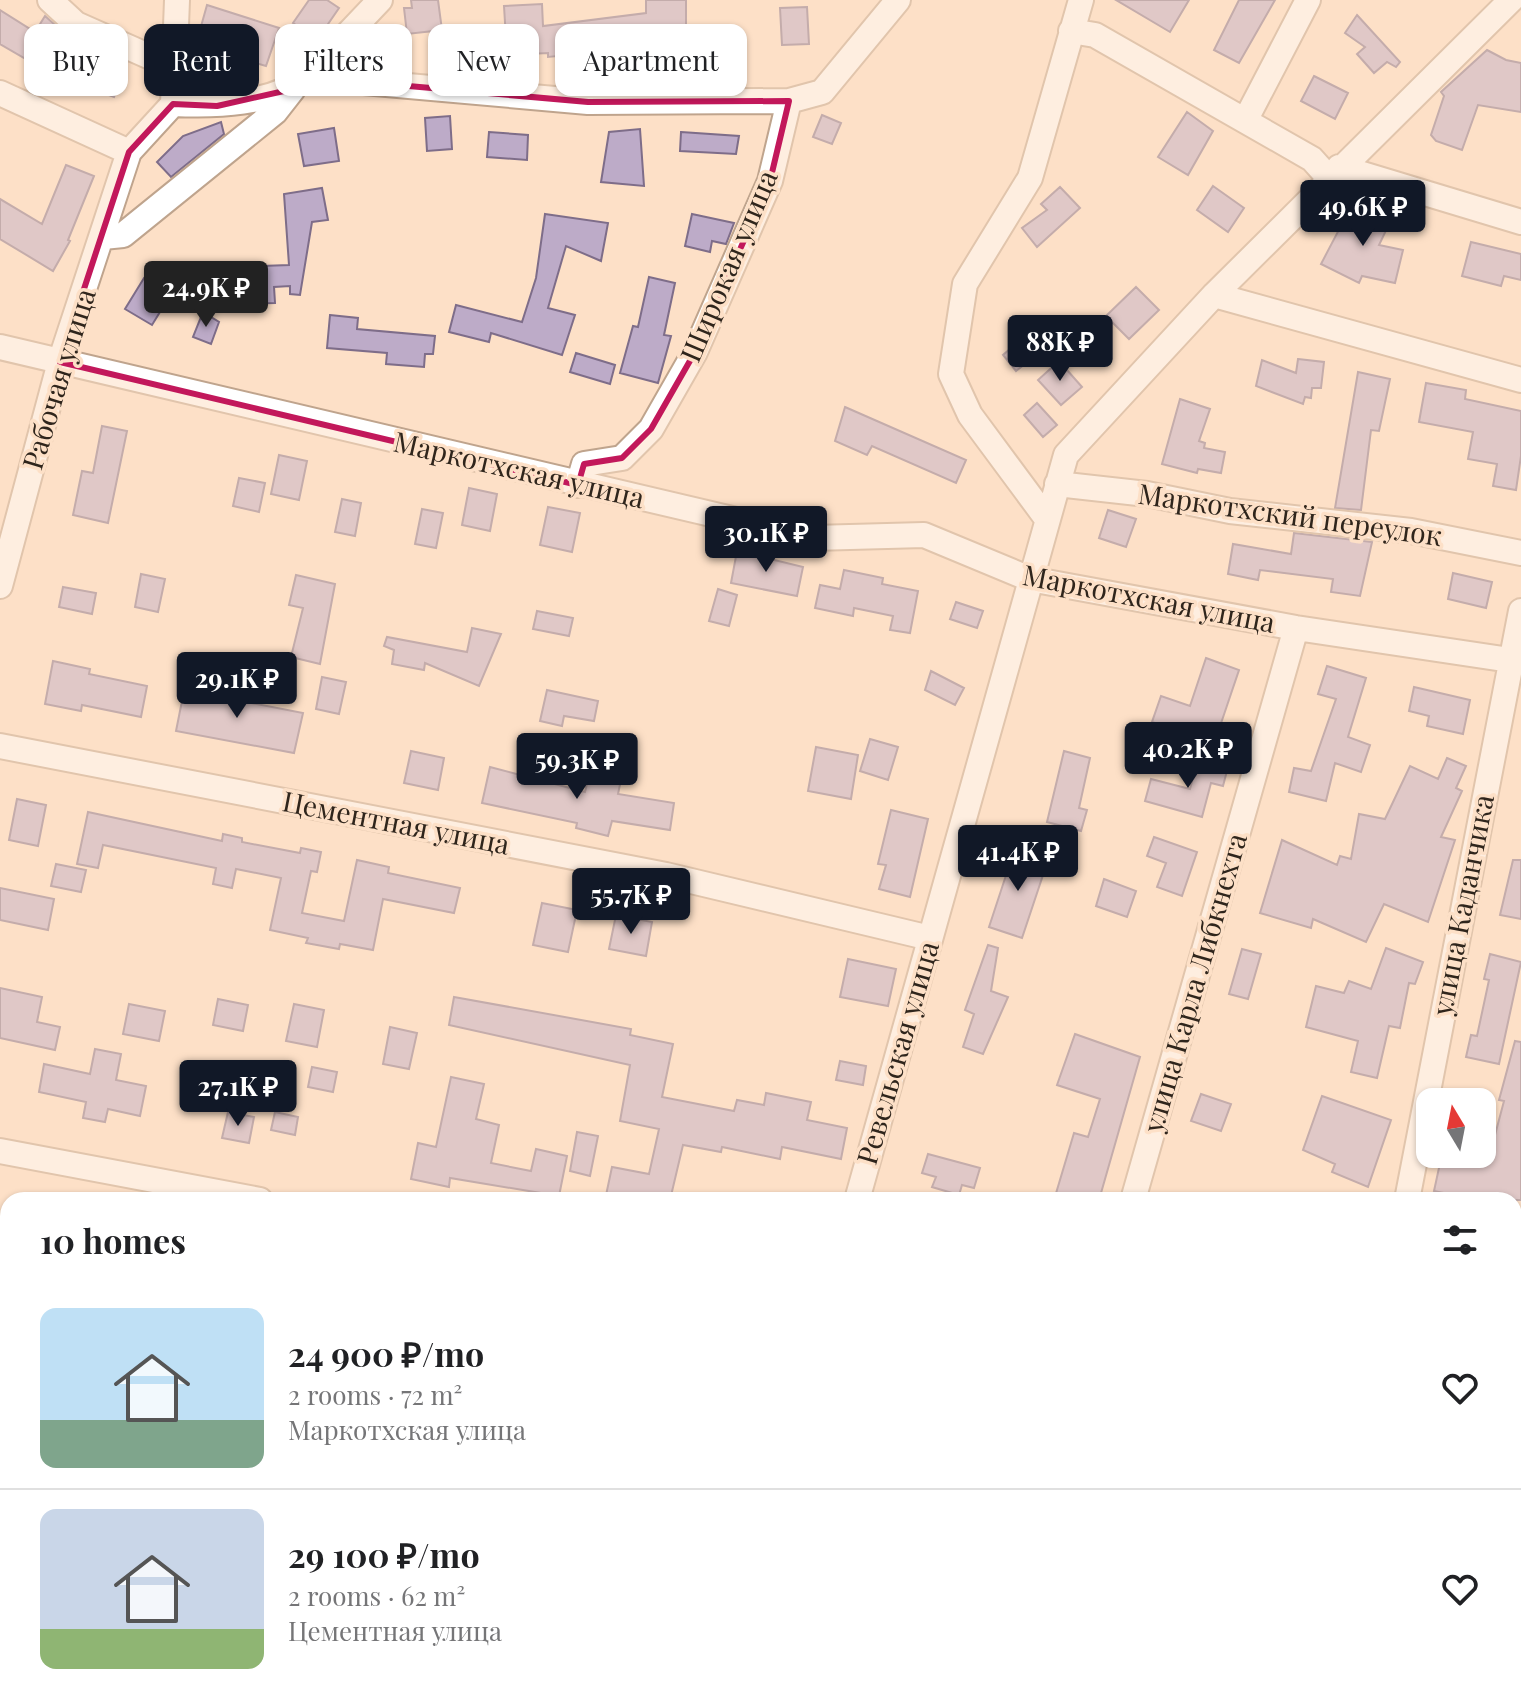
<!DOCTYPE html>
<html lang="en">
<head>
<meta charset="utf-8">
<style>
	:root { --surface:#fff; --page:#f2f2f2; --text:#202124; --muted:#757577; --line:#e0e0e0; --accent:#111827 }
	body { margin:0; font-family:"Playfair Display",serif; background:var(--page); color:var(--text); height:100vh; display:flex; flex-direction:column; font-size:30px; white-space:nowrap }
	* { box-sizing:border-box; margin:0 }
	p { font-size:26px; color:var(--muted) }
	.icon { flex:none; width:44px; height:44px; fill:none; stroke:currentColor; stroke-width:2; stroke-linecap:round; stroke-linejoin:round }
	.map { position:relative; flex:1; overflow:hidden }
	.sheet { position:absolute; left:0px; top:1192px; width:1522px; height:512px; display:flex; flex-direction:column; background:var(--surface); border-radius:24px 24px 0 0; box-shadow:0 2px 6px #0004 }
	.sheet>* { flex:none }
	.guide { position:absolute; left:24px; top:24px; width:800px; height:72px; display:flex; gap:16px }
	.needle { width:52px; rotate:350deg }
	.tools { position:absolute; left:1416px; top:1088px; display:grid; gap:16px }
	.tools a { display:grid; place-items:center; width:80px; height:80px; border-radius:16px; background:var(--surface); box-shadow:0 2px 6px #0004; font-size:40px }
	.price { position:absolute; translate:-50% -68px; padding:0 18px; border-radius:8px; background:var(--accent); color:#fff; font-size:26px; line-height:52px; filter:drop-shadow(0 2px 4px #0008) }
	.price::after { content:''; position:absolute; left:50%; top:48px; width:24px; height:18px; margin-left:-12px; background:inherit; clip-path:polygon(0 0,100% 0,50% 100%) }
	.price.selected { background:#222; color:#fff }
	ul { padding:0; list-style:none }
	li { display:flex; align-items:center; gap:24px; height:200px; padding:0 40px }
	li+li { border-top:2px solid var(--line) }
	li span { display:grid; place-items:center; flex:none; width:224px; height:160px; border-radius:16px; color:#555 }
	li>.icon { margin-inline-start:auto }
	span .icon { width:96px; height:96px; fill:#fffc; stroke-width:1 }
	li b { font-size:34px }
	h2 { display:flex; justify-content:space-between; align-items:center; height:96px; padding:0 40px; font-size:34px }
	.tag { padding:0 28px; border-radius:16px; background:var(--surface); box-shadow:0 2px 6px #0004; font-size:28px; line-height:72px }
	.tag.selected { background:var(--accent); color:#fff }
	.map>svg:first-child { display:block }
	.building { fill:#bdabc8; stroke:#7e6d89; stroke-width:2 }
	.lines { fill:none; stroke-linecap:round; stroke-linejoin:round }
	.minor-casing { stroke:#bfa48d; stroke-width:28 }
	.highway-casing { stroke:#fff; stroke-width:40 }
	.path { stroke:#bfa894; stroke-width:4; stroke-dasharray:4 6; stroke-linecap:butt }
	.minor { stroke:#fff; stroke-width:24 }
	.highway { stroke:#dea270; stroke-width:36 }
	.marked { fill:none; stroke:#c2185b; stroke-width:6; stroke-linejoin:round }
	.labels { text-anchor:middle; stroke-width:7; stroke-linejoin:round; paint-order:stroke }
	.street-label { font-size:28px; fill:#2f251c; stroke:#fde0c7 }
</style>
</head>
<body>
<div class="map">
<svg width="1521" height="1704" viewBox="0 0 1521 1704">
	<rect width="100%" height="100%" fill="#fde0c7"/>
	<!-- building -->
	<path class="building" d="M309,0h18l12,8 -22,32 -24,-17z
		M411,0h27l4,30 -35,4 -3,-26h8z
		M646,0h40v27h8l1,25 -45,2v-7l-102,10v-4l-41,2 -3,-49 38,-2 1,22 103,-13z
		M1116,0h73l-19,32z
		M1239,0h36l-36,63 -25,-13z
		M207,5l72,23 -13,38 -17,-5 2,-8 -53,-16z
		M807,7l2,37 -27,1 -2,-37z
		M0,10l35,22 10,-16 18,16 -3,5 67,26 -13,34 -64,-24 -50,-29z
		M1357,15l43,47 -4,5 -9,-5 -13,11 -17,-19 8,-7 -20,-14z
		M1487,50l19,10 15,3v49l-43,-7 -16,45 -26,-9 -5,-6 13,-39 -3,-4z
		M1314,76l34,17 -13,26 -34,-18z
		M1187,112l26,19 -25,44 -30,-18z
		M822,115l19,8 -9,21 -19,-7z
		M450,116l2,33 -25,2 -2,-33z
		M221,122l3,12 -53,43 -14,-15 26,-26z
		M334,128l5,33 -35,5 -6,-32z
		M640,129l4,57 -43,-4 8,-50z
		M489,132l39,3 -1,25 -40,-3z
		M681,132l58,4 -3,18 -56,-3z
		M66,165l28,11 -26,64 2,1 -17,30 -53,-32v-40l42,25z
		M1213,186l31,22 -16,24 -31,-22z
		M1060,187l20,21 -43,39 -15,-19 25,-18 -6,-6z
		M322,188l6,32 -16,2 -12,73 -10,-1v-8l-16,1 1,16 -42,1 -6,-37 62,-2 -5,-71z
		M1354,201l37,19 -12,25 24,5 -8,33 -33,-7 -3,7 -38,-19z
		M545,214l63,9 -7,38 -35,-15 -18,62 27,7 -13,40 -71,-22 -2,9 -40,-10 7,-27 66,17 14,-44z
		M692,214l42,9 -8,21 -14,-3 -2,11 -25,-6z
		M1471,242l50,12v26l-17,-4 -3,10 -39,-10z
		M649,277l26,6 -11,52 7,1 -13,47 -38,-10 13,-47 5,1z
		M144,278l27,16 -19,31 -27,-16z
		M1136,287l23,23 -30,29 -23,-23z
		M203,312l16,10 -8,22 -18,-7z
		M330,315l28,3 -1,11 78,7 -2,18h-8l-1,13 -38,-3 1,-11 -60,-5z
		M1017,343l13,17 -14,11 -13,-16z
		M576,353l39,12 -5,19 -40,-12z
		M1298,359l26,3 -3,26h-9l-1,10 -6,-1 -2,7 -47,-18 6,-26 34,13z
		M1059,361l23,26 -21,18 -23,-25z
		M1358,372l32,7 -11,52 -8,-1 -10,80 -26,-2z
		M1426,383l40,7 -1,9 56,12v45l-5,34 -23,-4 4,-22 -29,-5 5,-27 -54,-10z
		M1180,399l30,10 -11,32 6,2 -1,5 21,4 -4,21 -23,-4 -1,4 -35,-9z
		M1037,403l20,22 -14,12 -19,-22z
		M845,407l121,53 -10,23 -84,-37 -5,9 -32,-14z
		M102,426l25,5 -19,92 -35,-8 9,-44 11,2z
		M279,455l28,6 -8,39 -28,-6z
		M239,478l26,5 -6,29 -26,-6z
		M469,488l28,6 -7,37 -28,-6z
		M342,499l19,4 -6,33 -20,-4z
		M548,507l32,6 -8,39 -32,-7z
		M422,509l21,4 -7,35 -21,-4z
		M1108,510l28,9 -10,28 -27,-9z
		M1294,533l78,9 -12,54 -29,-4 2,-13 -73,-9 -2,10 -30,-6 5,-30 58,10z
		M737,551l66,16 -6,29 -66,-13z
		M844,570l39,8 -1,6 36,7 -8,42 -20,-3 3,-14 -39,-8 -1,8 -38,-8 5,-23 20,4z
		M1453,573l39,9 -6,26 -38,-9z
		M141,574l24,5 -7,33 -23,-5z
		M296,575l39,9 -15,80 -29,-7 12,-49 -14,-3z
		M63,587l33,6 -4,21 -33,-7z
		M718,589l19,6 -8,31 -20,-5z
		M956,602l27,9 -6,17 -27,-9z
		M537,611l36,7 -4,18 -36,-7z
		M472,628l29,6 -22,52 -54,-23 -1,7 -32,-6 2,-14 -10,-4 3,-9 80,15z
		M1206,658l33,12 -25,74 -62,-22 9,-26 29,10z
		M53,661l37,8 -1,5 58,12 -6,31 -59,-12 -1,6 -36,-7z
		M1327,666l39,12 -18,59 22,8 -9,27 -26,-9 -9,38 -37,-9 5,-24 17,3 25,-72 -18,-5z
		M931,671l33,17 -9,17 -30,-15z
		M322,677l24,5 -7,32 -23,-5z
		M186,681l31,6 -2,9 88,17 -9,40 -118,-22z
		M1414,687l56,13 -7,34 -36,-8 2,-10 -20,-5z
		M547,690l51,11 -4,20 -30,-5 -2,10 -22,-5z
		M1142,729l18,6 -6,21 -19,-5z
		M870,739l28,8 -10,33 -28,-9z
		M816,747l42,8 -7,44 -43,-8z
		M411,751l33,7 -6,32 -34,-7z
		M1064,751l26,7 -11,50 8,2 -6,21 -34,-9z
		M1447,758l19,8 -10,22 6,3 -21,46 14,3 -27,82 -44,-18 -18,38 -53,-23 -2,9 -51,-15 22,-73 55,25 3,-9 11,3 8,-45 26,5 25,-53 28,13z
		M1198,759l30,8 -5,19 -12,-3 -9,34 -57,-16 6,-22 39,10z
		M490,767l95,25 6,-25 31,8 -4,19 56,9 -4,27 -58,-9 -4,15 -32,-8 1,-5 -95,-20z
		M17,799l29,6 -8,41 -29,-6z
		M891,810l37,9 -18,78 -31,-8 7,-24 -8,-1z
		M88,812l134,29 1,-7 19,4v4l58,11 1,-5 20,4 -4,20 -6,-1 -9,42 42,8 13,-61 32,7 -1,6 72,15 -6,25 -71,-14 -10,51 -33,-6 -1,5 -33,-6 2,-5 -38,-8 11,-52 -45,-9 -4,19 -19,-4 3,-16 -113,-23 -5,23 -21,-4z
		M1154,837l43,15 -15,44 -25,-9 9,-24 -19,-7z
		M1015,848l33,12 -26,78 -33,-11z
		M1513,860h8v59l-21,-4z
		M56,864l30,6 -5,22 -30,-6z
		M1104,879l32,12 -9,26 -31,-11z
		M0,888l54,11 -6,31 -48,-10z
		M542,903l35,7 -9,42 -35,-7z
		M616,915l36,7 -6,34 -37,-7z
		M988,945l10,3 -7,43 17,6 -25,57 -20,-7 11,-33 -9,-4z
		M1386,948l37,14 -8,22 -6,-1 -9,45 -11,-2 -12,52 -26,-6 7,-31 -52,-14 10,-41 28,7 5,-12 22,8z
		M1242,949l19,5 -13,45 -19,-5z
		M1490,954l31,8 -22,102 -33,-7 5,-22 6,1 12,-56 -5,-1z
		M848,959l48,10 -8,37 -48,-9z
		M0,988l42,9 -5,25 23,5 -5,23 -55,-12z
		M454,997l177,32 -1,6 43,9 -11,53 72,14 3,-11 27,5 2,-12 45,9 -4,18 40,8 -6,31 -59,-12 -2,12 -58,-12 -1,5 -38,-7 -13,55h-65l7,-33 37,7 10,-45 -39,-8 10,-56 -181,-40z
		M218,999l30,6 -5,26 -30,-6z
		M129,1004l36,7 -6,30 -36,-7z
		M294,1004l30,6 -7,37 -31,-6z
		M390,1027l27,6 -8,36 -26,-5z
		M1075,1034l65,23 -41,143h-45l20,-67 14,4 12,-38 -43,-14z
		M1515,1041l6,1v158h-44l-43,-9 8,-37h48l14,-53 -5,-1z
		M95,1049l26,5 -5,26 30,6 -6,30 -32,-7 -3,13 -22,-4 3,-16 -47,-10 5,-28 46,10z
		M840,1061l26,5 -3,19 -27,-5z
		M312,1067l25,5 -4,20 -25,-5z
		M451,1077l33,7 -8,35 23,6 -8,38 40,8 5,-22 31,7 -8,40 -109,-18 -1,9 -38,-8 7,-36 18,4z
		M1201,1094l30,10 -10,27 -30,-10z
		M1322,1096l69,24 -23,67 -36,-15 3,-8 -32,-14z
		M228,1112l26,5 -5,26 -27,-5z
		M275,1112l23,5 -3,18 -24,-5z
		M577,1132l21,4 -8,40 -20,-5z
		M928,1154l52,14 -6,20 -12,-3 -3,10 -27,-8 4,-10 -14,-4z"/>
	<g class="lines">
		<defs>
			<path id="minor" d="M50,0l26,24 97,43
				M1071,31l24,4 217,124 17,19
				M307,77l73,-77
				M0,93l129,59
				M173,104c42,2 99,1 134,-27l281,25 201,-1
				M1246,119l62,-119
				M1339,167l182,55
				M103,237l20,-2 152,-123 18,-23
				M1214,295l307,85
				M0,347l813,191 111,-3 106,44 266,49 214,32
				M1057,484l90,10 83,17 181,20 110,22
				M578,485l6,-21 38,-6 29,-29 44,-77 75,-171 19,-80 33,-9 76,-92
				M1047,519l-77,-104 -19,-41 14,-90 65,-106 51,-178
				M0,586l60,-224 69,-210 44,-48 4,-104
				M0,746l666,129 264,63
				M0,1151l260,49
				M857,1200l209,-745 148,-160 297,-295
				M1133,1200l163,-572
				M1407,1200l114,-589
				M1514,1587l7,3
				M741,1704l2,-8
				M1000,1704l2,-8
				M1313,1704l2,-8"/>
			<path id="highway" d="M0,1578l8,2
				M591,1696l40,8"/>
		</defs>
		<!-- minor casing -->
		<use href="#minor" class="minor-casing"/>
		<!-- highway casing -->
		<use href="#highway" class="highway-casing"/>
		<!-- path -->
		<path class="path" d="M448,1696l39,8
			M694,1696l25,5
			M687,1704l2,-8"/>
		<!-- minor -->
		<use href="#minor" class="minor"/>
		<!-- highway -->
		<use href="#highway" class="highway"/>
	</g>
	<!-- marked area -->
	<path d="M0 0H1521V1704H0ZM307,77l281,25 201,-1 -19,80 -75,171 -44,77 -29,29 -38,6 -6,21 -518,-123 69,-210 44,-48 44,2 76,-17z" fill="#fde0c7" fill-opacity=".55" fill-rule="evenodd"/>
	<path class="marked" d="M307,77l281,25 201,-1 -19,80 -75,171 -44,77 -29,29 -38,6 -6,21 -518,-123 69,-210 44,-48 44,2 76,-17z"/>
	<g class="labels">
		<!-- street labels -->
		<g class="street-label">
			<text transform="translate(729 266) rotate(-67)" y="10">Широкая улица</text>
			<text transform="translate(59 379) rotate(-73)" y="10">Рабочая улица</text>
			<text transform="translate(519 470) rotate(13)" y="10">Маркотхская улица</text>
			<text transform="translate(1290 515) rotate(8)" y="10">Маркотхский переулок</text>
			<text transform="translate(1149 599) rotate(11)" y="10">Маркотхская улица</text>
			<text transform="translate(396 823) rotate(11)" y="10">Цементная улица</text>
			<text transform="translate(1463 905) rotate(-79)" y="10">улица Каданчика</text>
			<text transform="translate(1195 983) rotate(-74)" y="10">улица Карла Либкнехта</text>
			<text transform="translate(898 1053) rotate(-74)" y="10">Ревельская улица</text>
		</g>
	</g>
</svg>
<div class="tools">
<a><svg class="needle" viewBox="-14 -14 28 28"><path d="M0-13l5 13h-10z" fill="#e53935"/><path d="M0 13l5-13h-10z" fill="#757577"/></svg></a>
</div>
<b class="price" style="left:1363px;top:248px">49.6K ₽</b>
<b class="price selected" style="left:206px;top:329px">24.9K ₽</b>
<b class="price" style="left:1060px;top:383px">88K ₽</b>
<b class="price" style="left:766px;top:574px">30.1K ₽</b>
<b class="price" style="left:237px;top:720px">29.1K ₽</b>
<b class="price" style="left:1188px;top:790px">40.2K ₽</b>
<b class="price" style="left:577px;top:801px">59.3K ₽</b>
<b class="price" style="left:1018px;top:893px">41.4K ₽</b>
<b class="price" style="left:631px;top:936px">55.7K ₽</b>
<b class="price" style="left:238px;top:1128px">27.1K ₽</b>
<div class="guide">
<a class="tag">Buy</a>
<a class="tag selected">Rent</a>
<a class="tag">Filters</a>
<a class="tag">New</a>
<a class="tag">Apartment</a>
</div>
<section class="sheet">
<h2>10 homes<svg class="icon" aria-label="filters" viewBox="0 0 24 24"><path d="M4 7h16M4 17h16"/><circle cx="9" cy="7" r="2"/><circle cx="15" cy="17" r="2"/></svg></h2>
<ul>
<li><span style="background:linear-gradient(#bfe0f5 70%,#7fa58c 0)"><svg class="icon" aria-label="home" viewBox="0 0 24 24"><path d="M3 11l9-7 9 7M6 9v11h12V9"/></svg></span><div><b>24 900 ₽/mo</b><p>2 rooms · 72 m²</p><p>Маркотхская улица</p></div><svg class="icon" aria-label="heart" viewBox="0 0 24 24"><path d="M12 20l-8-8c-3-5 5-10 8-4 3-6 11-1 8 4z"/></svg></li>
<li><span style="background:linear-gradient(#c9d6e8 75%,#8fb573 0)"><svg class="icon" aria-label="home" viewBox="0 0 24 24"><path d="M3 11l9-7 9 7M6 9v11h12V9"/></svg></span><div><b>29 100 ₽/mo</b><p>2 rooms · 62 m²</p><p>Цементная улица</p></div><svg class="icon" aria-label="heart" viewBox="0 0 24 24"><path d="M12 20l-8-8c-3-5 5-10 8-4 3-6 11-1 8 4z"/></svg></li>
</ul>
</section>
</div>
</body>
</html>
